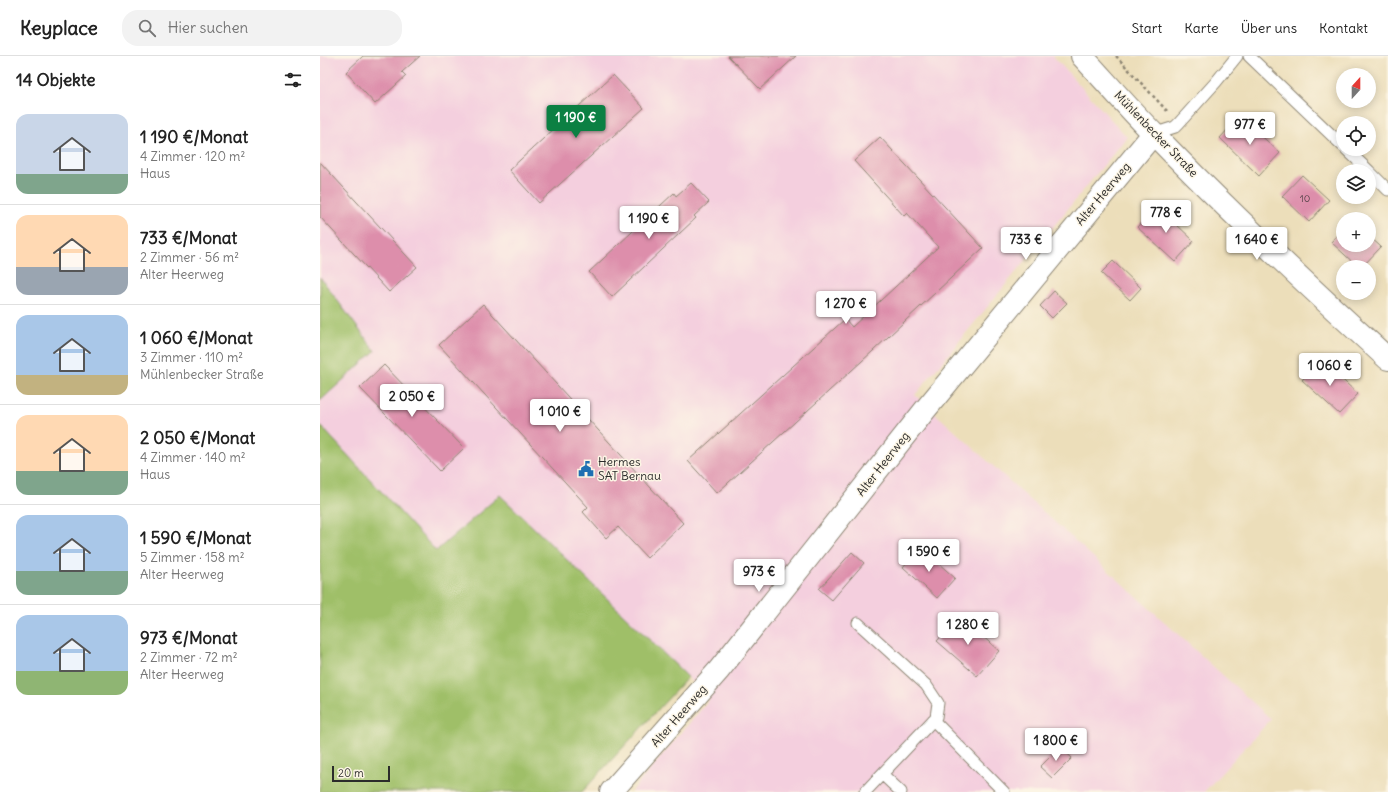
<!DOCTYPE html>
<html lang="de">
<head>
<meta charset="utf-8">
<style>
	:root { --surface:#fff; --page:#f2f2f2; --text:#222; --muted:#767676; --line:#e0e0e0; --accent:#0b8043 }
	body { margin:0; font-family:Delius,sans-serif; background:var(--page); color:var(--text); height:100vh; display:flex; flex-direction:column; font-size:15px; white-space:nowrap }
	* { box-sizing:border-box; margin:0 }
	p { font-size:13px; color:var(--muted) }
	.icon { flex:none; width:22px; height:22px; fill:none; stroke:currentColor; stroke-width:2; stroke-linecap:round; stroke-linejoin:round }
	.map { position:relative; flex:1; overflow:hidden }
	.panel { display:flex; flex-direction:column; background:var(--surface); width:320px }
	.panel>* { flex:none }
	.needle { width:26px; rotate:21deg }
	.fabs { position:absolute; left:1016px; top:12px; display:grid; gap:8px }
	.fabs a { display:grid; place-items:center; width:40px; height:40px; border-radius:50%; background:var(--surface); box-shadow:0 2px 10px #0003; font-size:20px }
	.scale { position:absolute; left:12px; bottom:10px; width:58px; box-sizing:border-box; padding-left:4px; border:2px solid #2b2b2b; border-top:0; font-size:11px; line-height:14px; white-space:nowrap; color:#2b2b2b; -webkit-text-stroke:3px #fcf5e5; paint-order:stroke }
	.price { position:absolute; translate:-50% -34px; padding:0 9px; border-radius:4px; background:#fff; color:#222; font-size:13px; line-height:26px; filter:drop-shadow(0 1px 2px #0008) }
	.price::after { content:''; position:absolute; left:50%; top:24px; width:12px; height:9px; margin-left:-6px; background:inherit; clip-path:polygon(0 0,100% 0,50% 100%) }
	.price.current { background:var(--accent); color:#fff }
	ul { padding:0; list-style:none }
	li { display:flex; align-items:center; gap:12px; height:100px; padding:0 16px }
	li+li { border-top:1px solid var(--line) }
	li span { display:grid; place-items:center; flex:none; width:112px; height:80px; border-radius:12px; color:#555 }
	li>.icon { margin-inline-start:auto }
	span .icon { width:48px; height:48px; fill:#fffc; stroke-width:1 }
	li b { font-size:17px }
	h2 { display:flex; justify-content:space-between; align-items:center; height:48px; padding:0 16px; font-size:17px }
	header { display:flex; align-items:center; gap:24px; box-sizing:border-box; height:56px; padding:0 20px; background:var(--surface); border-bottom:1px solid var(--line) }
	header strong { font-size:19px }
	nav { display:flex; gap:22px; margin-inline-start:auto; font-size:14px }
	.search { width:280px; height:36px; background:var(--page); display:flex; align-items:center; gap:10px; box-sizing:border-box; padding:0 14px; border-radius:16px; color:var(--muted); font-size:15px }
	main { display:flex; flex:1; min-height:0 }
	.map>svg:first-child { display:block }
	.built { fill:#f4cfde }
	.green { fill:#9fbf68; stroke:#65754a }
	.building { fill:#dd8eab }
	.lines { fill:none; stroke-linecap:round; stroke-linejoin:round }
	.service-casing { stroke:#8c8472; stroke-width:13 }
	.minor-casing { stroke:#8c8472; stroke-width:24 }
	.secondary-casing { stroke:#8c8472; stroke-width:24 }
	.path { stroke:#8c8472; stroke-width:2.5; stroke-dasharray:3 3; stroke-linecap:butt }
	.service { stroke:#fff; stroke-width:11 }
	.minor { stroke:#fff; stroke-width:22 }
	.secondary { stroke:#fff; stroke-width:22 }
	.labels { text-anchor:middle; stroke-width:3; stroke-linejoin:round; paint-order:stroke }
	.number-label { font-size:10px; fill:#58444b }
	.street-label { font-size:12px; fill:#2b2b2b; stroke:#fcf5e5 }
	.poi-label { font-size:12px; fill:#2b2b2b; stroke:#fcf5e5; text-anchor:start }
</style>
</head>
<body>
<header>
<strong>Keyplace</strong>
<div class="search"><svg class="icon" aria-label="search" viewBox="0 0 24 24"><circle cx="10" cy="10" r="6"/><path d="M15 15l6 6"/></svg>Hier suchen</div>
<nav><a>Start</a><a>Karte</a><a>Über uns</a><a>Kontakt</a></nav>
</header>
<main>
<section class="panel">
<h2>14 Objekte<svg class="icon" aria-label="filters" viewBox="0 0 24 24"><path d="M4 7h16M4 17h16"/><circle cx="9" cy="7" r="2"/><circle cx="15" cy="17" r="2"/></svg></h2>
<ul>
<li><span style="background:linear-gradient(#c9d6e8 75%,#7fa58c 0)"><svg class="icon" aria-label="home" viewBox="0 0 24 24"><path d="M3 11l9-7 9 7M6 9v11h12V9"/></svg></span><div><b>1 190 €/Monat</b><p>4 Zimmer · 120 m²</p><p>Haus</p></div></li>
<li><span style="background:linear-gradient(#ffd9b3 65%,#9aa5b1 0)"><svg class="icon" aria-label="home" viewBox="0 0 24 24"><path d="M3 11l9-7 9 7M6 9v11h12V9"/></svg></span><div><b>733 €/Monat</b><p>2 Zimmer · 56 m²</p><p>Alter Heerweg</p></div></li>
<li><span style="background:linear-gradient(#a9c7e8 75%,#c2b280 0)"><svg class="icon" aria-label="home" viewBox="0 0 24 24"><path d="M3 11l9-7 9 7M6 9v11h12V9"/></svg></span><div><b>1 060 €/Monat</b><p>3 Zimmer · 110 m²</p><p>Mühlenbecker Straße</p></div></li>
<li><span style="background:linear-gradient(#ffd9b3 70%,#7fa58c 0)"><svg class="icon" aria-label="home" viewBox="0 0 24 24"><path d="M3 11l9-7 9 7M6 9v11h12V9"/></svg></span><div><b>2 050 €/Monat</b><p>4 Zimmer · 140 m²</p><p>Haus</p></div></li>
<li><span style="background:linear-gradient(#a9c7e8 70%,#7fa58c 0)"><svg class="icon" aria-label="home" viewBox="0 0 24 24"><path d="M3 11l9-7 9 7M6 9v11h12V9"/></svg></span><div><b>1 590 €/Monat</b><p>5 Zimmer · 158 m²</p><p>Alter Heerweg</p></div></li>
<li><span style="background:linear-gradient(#a9c7e8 70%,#8fb573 0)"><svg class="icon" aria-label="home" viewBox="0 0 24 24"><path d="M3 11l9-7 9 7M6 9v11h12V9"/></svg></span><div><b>973 €/Monat</b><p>2 Zimmer · 72 m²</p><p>Alter Heerweg</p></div></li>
</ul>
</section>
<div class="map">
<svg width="1068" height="736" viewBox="0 0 1068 736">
	<rect width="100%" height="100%" fill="#fcf5e5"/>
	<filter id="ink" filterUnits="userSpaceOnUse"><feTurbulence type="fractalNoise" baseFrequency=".025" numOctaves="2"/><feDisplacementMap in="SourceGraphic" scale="8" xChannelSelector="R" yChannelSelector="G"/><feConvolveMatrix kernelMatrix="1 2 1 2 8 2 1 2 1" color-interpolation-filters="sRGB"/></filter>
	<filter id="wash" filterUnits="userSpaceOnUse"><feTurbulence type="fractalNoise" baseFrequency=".012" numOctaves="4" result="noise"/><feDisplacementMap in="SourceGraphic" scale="16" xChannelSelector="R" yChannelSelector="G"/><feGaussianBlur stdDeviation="0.9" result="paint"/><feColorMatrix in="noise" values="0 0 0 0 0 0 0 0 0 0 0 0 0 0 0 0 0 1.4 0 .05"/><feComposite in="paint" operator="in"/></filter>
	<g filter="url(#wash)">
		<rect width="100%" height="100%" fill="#ecdeba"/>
		<!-- built -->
		<path class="built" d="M0,0h733l74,81 -212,258 356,324 -67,73h-573l78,-92 -21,-23 -188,-182 -64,56 -116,-126v-24l55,-50 -55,-74z"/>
		<!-- green -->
		<path class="green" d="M0,221l55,74 -55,50z
			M0,369l116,126 64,-56 188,182 -106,115h-262z"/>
		<g id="blocks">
			<!-- building -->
			<path class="building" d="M43,0h57l-18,16 4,4 -31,28 -29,-32z
				M408,0h68l-36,33z
				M293,19l31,33 -105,95 -30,-33z
				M920,60l40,37 -21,23 -39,-38z
				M560,81l103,111 -110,103 -156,142 -29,-32 157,-142 7,8 86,-80 -31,-34 -3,3 -50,-55z
				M0,106l97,105 -28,25 -69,-75z
				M982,119l27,25 -20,22 -27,-26z
				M371,127l18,19 -15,14 2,2 -84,79 -23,-25 85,-79 2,3z
				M837,150l37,35 -19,21 -38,-35z
				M1023,173v16h26v-9l12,11 -19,20h-4l-27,-25z
				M793,205l28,27 -11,12 -29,-27z
				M734,235l13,12 -15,15 -12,-12z
				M163,248l200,219 -36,35 -29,-31 -12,11 -23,-26 5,-5 -149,-162z
				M1001,304l37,34 -19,20 -37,-34z
				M64,309l80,83 -24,23 -80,-83z
				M600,491l35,31 -18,20 -34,-31z
				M532,496l12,11 -32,37 -13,-11z
				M640,560l39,35 -22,25 -40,-35z
				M740,691l12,11 -20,20 -12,-11z"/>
		</g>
	</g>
	<g filter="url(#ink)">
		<use href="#blocks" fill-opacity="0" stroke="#8c8472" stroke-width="1"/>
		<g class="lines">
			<defs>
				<path id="service" d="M929,0l94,90
					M833,78l22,-7 4,-4 37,-41 21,-26
					M1026,93l23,22
					M1049,115l19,19
					M538,567l68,62 12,18 -2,14 -71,75
					M613,664l71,72
					M562,718l19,18"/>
				<path id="minor" d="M291,736l108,-122 206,-260 228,-276"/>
				<path id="secondary" d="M762,0c24,26 47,53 72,78 75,78 154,152 234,225"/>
			</defs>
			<!-- service casing -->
			<use href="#service" class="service-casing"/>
			<!-- minor casing -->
			<use href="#minor" class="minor-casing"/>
			<!-- secondary casing -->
			<use href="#secondary" class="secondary-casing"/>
			<!-- path -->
			<path class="path" d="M796,0l53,57"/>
			<!-- service -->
			<use href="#service" class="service"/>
			<!-- minor -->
			<use href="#minor" class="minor"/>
			<!-- secondary -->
			<use href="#secondary" class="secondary"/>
		</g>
	</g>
	<!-- icons -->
	<defs>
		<symbol id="civic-bare" viewBox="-9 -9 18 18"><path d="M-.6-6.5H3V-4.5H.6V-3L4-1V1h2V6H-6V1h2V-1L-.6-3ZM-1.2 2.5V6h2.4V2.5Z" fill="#1f6fb2" stroke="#fcf5e5" stroke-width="2.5" paint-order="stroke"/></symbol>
	</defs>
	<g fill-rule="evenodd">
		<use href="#civic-bare" x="255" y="402" width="22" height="22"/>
	</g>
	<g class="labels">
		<!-- number labels -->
		<g class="number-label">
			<text x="985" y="146">10</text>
		</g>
		<!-- street labels -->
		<g class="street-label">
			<text transform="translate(836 78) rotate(46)" y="4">Mühlenbecker Straße</text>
			<text transform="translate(783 138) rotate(-50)" y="4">Alter Heerweg</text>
			<text transform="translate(563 408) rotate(-52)" y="4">Alter Heerweg</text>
			<text transform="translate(359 660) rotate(-49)" y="4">Alter Heerweg</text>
		</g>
		<!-- poi labels -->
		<g class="poi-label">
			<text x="278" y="410">Hermes<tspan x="278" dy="14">SAT Bernau</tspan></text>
		</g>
	</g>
</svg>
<div class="fabs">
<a><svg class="needle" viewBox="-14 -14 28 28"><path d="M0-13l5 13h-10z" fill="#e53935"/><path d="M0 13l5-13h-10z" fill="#767676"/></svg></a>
<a><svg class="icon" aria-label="locate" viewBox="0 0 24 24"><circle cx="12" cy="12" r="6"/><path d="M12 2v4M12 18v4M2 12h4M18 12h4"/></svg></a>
<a><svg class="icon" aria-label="layers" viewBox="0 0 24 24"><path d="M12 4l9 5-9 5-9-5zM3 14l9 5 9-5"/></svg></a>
<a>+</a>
<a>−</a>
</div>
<div class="scale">20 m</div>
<b class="price current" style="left:256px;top:83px">1 190 €</b>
<b class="price" style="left:930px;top:90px">977 €</b>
<b class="price" style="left:846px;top:178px">778 €</b>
<b class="price" style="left:329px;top:184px">1 190 €</b>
<b class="price" style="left:706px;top:205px">733 €</b>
<b class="price" style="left:937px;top:205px">1 640 €</b>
<b class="price" style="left:526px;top:269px">1 270 €</b>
<b class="price" style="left:1010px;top:331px">1 060 €</b>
<b class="price" style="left:92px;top:362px">2 050 €</b>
<b class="price" style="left:240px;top:377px">1 010 €</b>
<b class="price" style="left:609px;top:517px">1 590 €</b>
<b class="price" style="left:439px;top:537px">973 €</b>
<b class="price" style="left:648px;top:590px">1 280 €</b>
<b class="price" style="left:736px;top:706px">1 800 €</b>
</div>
</main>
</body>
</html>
